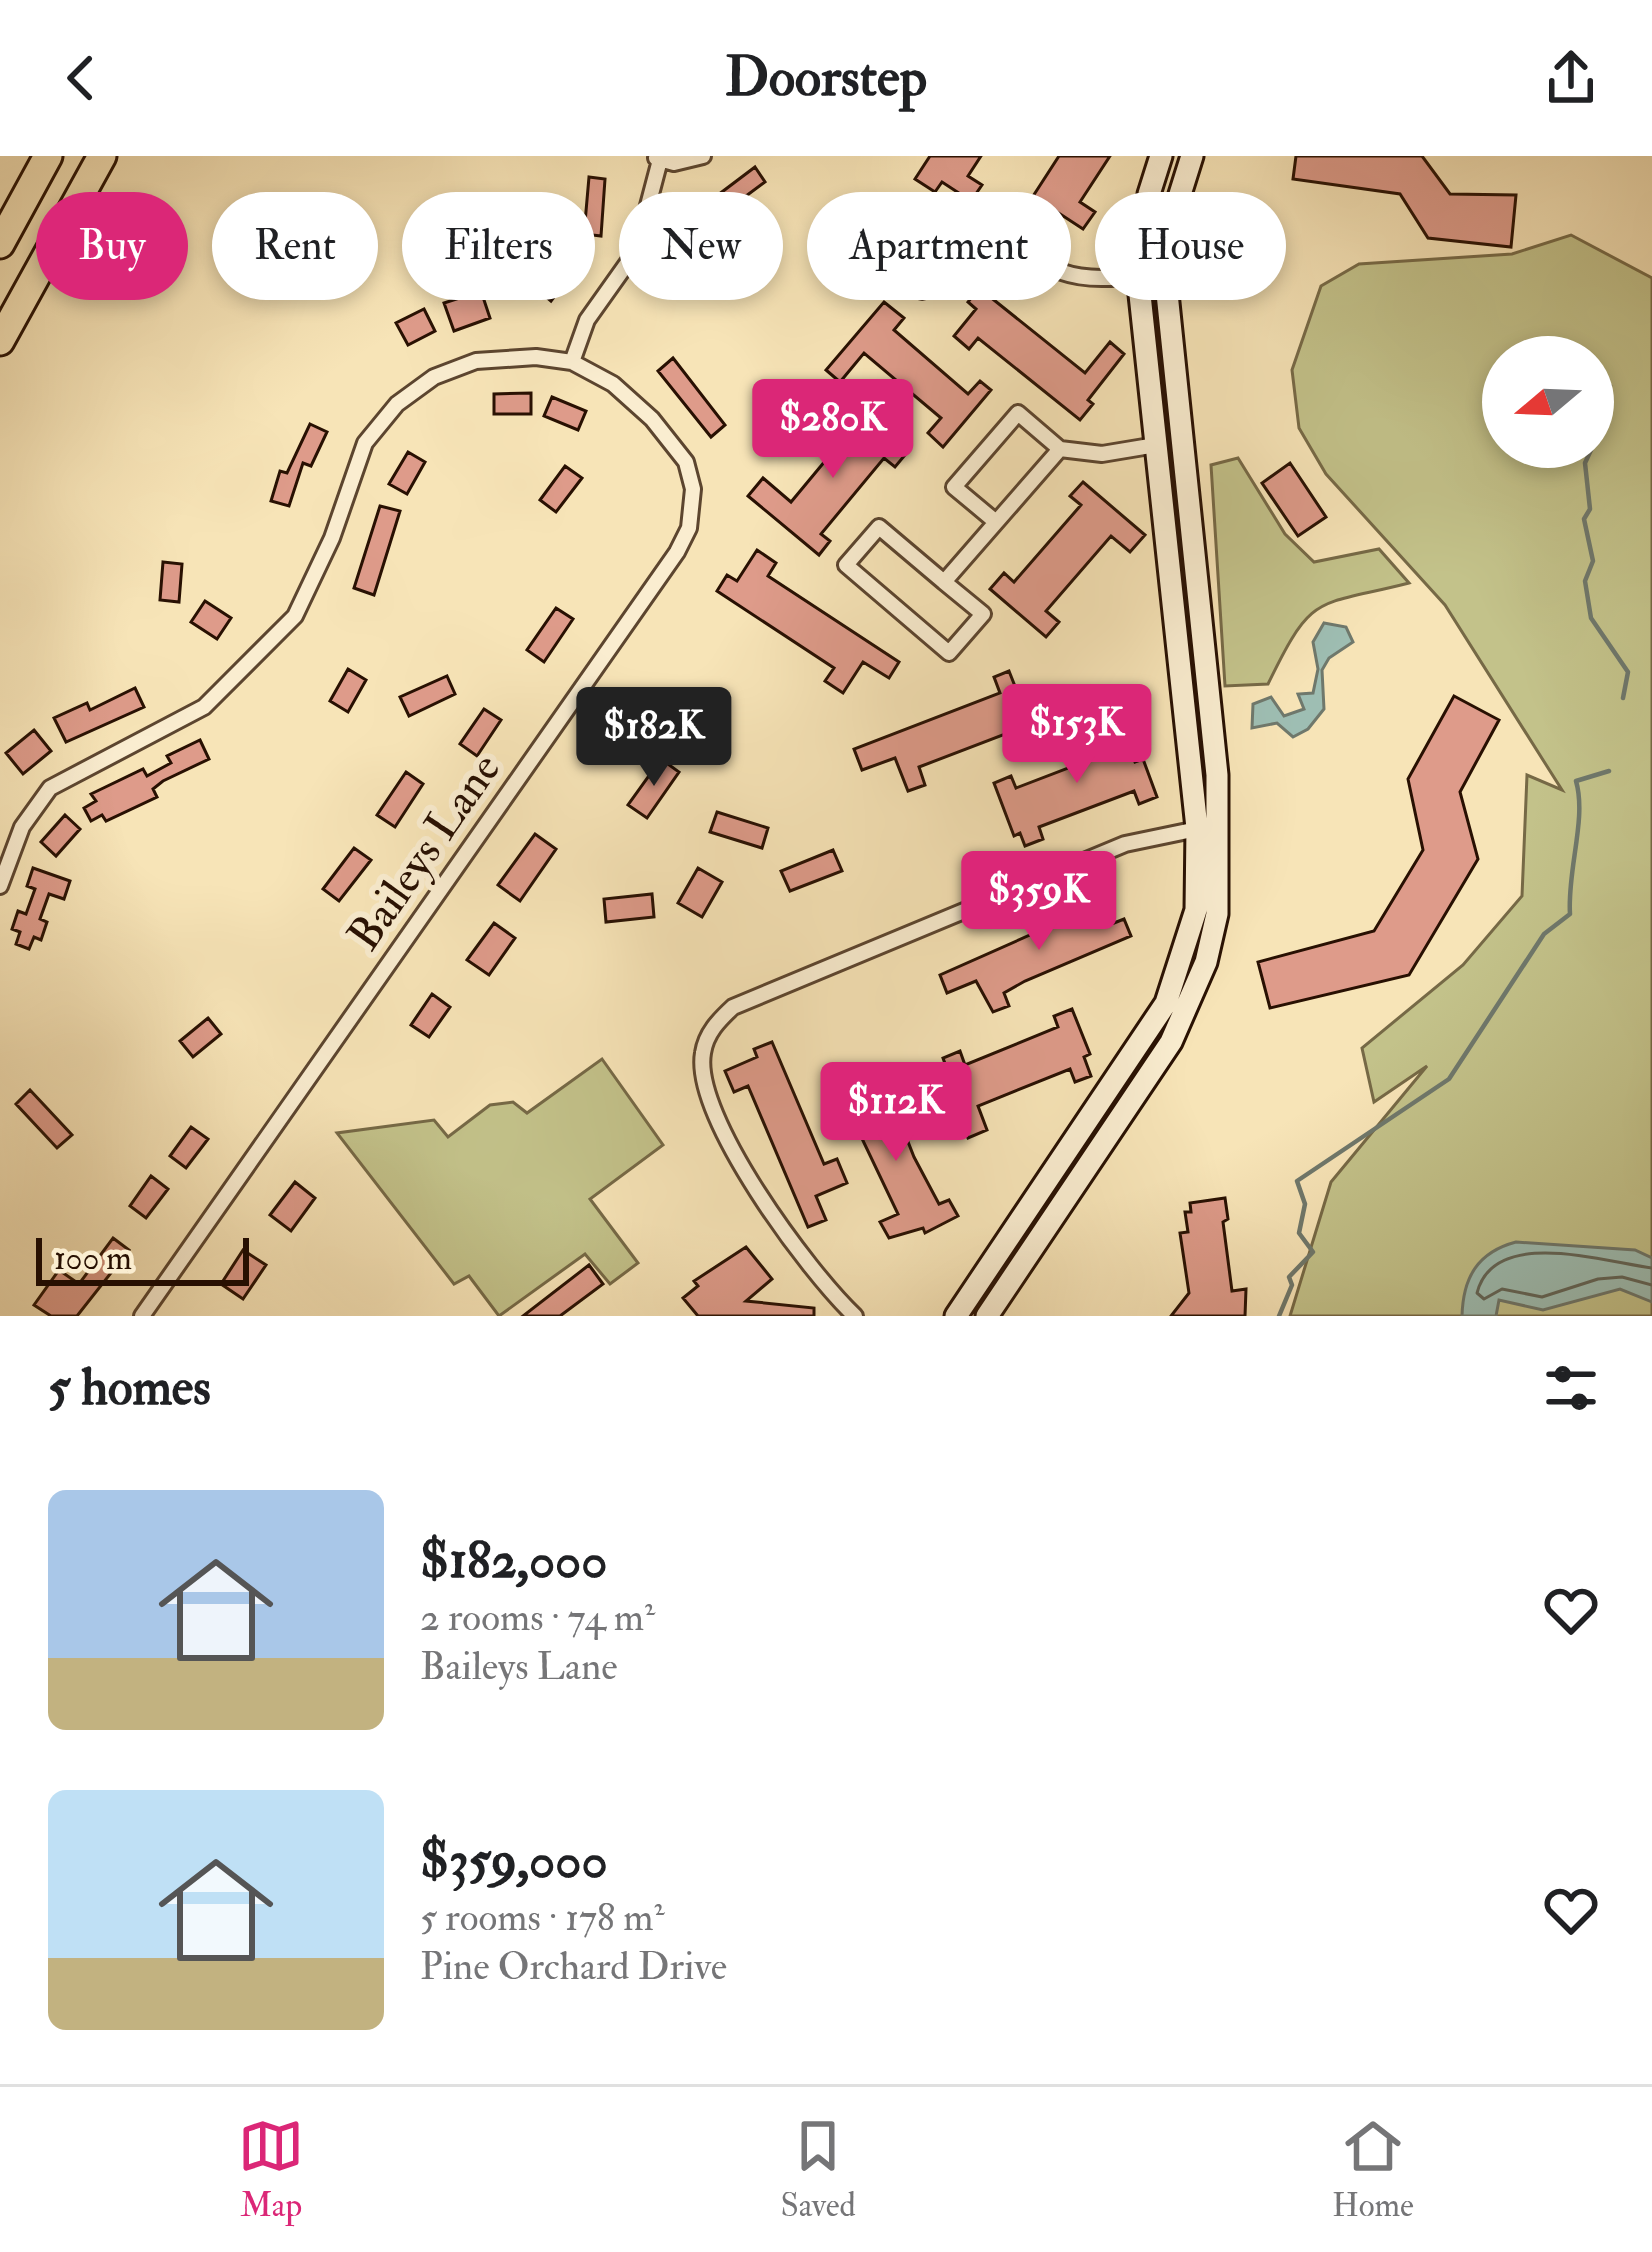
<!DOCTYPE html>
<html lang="en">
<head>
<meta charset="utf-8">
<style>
	:root { --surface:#fff; --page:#f6f6f6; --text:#202124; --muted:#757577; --line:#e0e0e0; --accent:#db2777 }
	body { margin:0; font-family:"IM FELL Double Pica",serif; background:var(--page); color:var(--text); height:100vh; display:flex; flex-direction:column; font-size:45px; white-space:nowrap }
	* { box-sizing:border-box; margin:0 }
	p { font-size:39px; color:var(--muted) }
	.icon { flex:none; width:66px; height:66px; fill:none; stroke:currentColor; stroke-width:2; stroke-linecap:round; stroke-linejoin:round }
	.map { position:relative; height:1160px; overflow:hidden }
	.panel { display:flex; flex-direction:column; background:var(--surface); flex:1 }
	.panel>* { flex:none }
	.top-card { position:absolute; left:36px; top:36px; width:1581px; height:108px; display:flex; gap:24px }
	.needle { width:78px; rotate:251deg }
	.controls { position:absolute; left:1482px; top:180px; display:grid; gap:24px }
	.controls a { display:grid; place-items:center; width:132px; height:132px; border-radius:50%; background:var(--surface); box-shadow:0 6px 18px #0003; font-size:60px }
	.scale { position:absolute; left:36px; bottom:30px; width:213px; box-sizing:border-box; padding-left:12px; border:6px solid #281002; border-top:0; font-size:33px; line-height:42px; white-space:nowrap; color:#281002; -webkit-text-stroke:9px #faedd0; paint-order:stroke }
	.price { position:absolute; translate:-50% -102px; padding:0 27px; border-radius:12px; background:var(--accent); color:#fff; font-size:39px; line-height:78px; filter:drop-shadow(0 3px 6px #0008) }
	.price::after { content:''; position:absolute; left:50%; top:72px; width:36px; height:27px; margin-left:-18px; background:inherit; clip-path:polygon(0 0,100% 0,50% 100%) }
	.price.selected { background:#222; color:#fff }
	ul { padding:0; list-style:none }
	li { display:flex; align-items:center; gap:36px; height:300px; padding:0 48px }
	li span { display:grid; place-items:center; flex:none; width:336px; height:240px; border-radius:18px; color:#555 }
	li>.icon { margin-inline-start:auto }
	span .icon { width:144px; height:144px; fill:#fffc; stroke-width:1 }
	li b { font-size:51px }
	h2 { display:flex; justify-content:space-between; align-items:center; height:144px; padding:0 48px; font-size:51px }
	.tag { padding:0 42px; border-radius:54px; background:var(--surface); box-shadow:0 6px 18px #0003; font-size:42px; line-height:108px }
	.tag.selected { background:var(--accent); color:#fff }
	header { display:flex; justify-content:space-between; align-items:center; height:156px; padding:0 48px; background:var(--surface); font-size:54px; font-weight:700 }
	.menu { display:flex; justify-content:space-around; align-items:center; height:168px; border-top:3px solid var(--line); background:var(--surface); font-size:33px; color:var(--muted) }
	.menu a { display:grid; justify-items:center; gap:6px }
	.menu .selected { color:var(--accent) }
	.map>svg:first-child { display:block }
	.green { fill:#c3c28a; stroke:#766946; stroke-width:3; fill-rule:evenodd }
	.water { fill:#9ebeb3; stroke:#6f786c; stroke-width:3 }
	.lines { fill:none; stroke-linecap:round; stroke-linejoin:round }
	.shore { stroke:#63675a; stroke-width:3 }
	.stream { stroke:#6f786c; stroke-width:4.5 }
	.building { fill:#de9b8a; stroke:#281002; stroke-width:3 }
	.street-casing { stroke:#5c452f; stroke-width:20 }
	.secondary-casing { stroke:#281002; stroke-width:27 }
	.highway-casing { stroke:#281002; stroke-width:33 }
	.street { stroke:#faedd0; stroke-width:14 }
	.secondary { stroke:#faedd0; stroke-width:21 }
	.highway { stroke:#f7e4b7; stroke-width:27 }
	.labels { text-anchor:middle; stroke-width:12; stroke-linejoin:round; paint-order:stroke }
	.street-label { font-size:45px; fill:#281002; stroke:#faedd0 }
</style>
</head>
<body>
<header><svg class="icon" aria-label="back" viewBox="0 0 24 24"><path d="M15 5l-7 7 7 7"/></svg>Doorstep<svg class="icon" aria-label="share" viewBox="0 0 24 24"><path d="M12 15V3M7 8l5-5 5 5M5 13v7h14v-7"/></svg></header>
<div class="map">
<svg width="1652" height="1160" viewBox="0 0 1652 1160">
	<rect width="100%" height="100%" fill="#f7e4b7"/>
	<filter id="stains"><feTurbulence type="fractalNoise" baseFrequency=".00167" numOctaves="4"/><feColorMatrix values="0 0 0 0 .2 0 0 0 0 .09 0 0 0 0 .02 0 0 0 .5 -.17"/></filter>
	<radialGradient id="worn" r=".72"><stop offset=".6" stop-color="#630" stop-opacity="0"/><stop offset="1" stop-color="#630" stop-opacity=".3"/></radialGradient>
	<!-- green -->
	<path class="green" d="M1571,79l81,43v1038h-362l41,-134 96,-116 -53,36 -12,-54 101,-83 59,-69 5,-121 35,15 -117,-185 -119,-131 -27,-46 -7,-58 29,-84 38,-22 153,-10zM1503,201h90v90h-90z
		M1238,302l47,76 29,28 65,-13 30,34c-94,24 -96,8 -141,101l-43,2 -14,-221z
		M602,903l61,86 -73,54 48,64 -28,21 -25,-30 -86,62 -30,-40 -15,8 -117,-151 97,-13 14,17 42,-32 23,-3 14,11z"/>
	<!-- water -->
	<path class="water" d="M1324,467l22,4 7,15 -24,16 -7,12 2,39 -16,20 -15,8 -16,-14 -25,5 1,-24 18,-7 13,19 20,-7 -6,-15 15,-1 5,-24 -5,-27z
		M1516,1086l119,8 17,8v44l-32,-13 -77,21 -44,-10 -3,16h-34c1,-39 16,-64 54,-74z"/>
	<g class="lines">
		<!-- shore -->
		<path class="shore" d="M1652,1112c-48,-6 -158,-42 -175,25l7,6 18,-10 40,8 56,-18 24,-2 30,8"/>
		<!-- stream -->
		<path class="stream" d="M1610,230l-4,6 5,14 -26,57 5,46 -6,10 9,42 -8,20 6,37 37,54 -5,26
			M1279,1160l13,-31 -3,-8 24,-25 -14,-19 6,-29 -8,-23 152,-102 95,-145 26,-20c-3,-44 17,-95 6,-133l33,-10"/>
	</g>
	<!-- building -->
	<path class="building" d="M930,0h51l-13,20 14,9 -11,16 -29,-19 -7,10 -20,-13z
		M1059,0h51l-30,46 15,10 -12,17 -32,-21 -7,11 -18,-12z
		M1296,0h126l28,38 66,1 -5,52 -83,-9 -28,-44 -107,-15z
		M755,11l10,15 -46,34 -9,-15z
		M589,21l16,2 -4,57 -17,-2z
		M572,89l13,11 -34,45 -13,-11z
		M979,132l106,85 25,-31 14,12 -36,46 5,4 -13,16 -102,-82 -9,11 -15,-13 22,-27 -8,-7z
		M481,135l9,27 -36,13 -10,-28z
		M884,146l20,16 -10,12 74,64 12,-13 11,9 -48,57 -15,-14 13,-15 -77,-65 -24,29 -14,-12z
		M424,153l11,22 -27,14 -12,-22z
		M673,202l52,67 -14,12 -53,-66z
		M531,237v21h-37v-20z
		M552,241l34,14 -8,19 -34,-14z
		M856,248l54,45 -15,18 -11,-9 -63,76 9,7 -11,14 -71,-59 15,-18 28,24 64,-77 -10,-8z
		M310,268l17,8 -16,34 -8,-3 -14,43 -18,-5 9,-30 7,2z
		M408,296l17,10 -18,32 -18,-10z
		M1290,307l36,54 -28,19 -36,-53z
		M565,310l17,12 -26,34 -16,-12z
		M1083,326l62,53 -15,17 -19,-16 -65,75 13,11 -13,15 -56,-48 14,-16 10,9 67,-77 -11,-9z
		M380,350l20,5 -26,84 -20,-7z
		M757,394l19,13 -8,13 131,86 -10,16 -26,-16 -20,31 -18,-12 9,-13 -117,-77 10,-16 10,6z
		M163,406l19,2 -3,38 -19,-2z
		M205,445l26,17 -14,21 -26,-17z
		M556,452l17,11 -29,43 -17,-12z
		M348,513l18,11 -18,32 -18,-11z
		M1009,515l13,33 17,-6 8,20 -128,49 6,18 -17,6 -13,-33 -33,12 -8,-21 146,-56 -6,-16z
		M447,520l8,18 -46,22 -9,-19z
		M135,532l9,19 -78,35 -12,-24 33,-15 3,7z
		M1454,540l45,24 -39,72 18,67 -69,116 -139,33 -12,-46 116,-31 49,-81 -15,-71z
		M484,553l17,11 -24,36 -17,-12z
		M1117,556l18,50 8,-3 14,38 -18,7 -5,-13 -95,36 4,12 -18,7 -5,-13 -6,3 -20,-53 17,-7 5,12 94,-36 -12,-33z
		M34,574l17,21 -28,23 -17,-21z
		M200,584l9,19 -46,22 -10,8 4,8 -51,24 -4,-6 -11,6 -7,-13 12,-7 -5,-7 52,-25 4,7 24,-13 -4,-7z
		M661,603l18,13 -32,46 -19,-13z
		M406,616l17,12 -28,43 -18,-12z
		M717,656l51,16 -6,20 -52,-16z
		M65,659l15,14 -24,27 -15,-14z
		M535,678l21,15 -36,52 -22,-16z
		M354,692l17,12 -32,41 -16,-12z
		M833,694l9,21 -52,20 -9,-20z
		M33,712l37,13 -6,18 -15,-5 -9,25 7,3 -6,18 -7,-3 -5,12 -13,-5 4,-12 -8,-3 6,-18 8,3 9,-25 -8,-3z
		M698,712l24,14 -20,35 -24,-14z
		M1097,735l17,32 10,-4 7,17 -106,45 -21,12 5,13 -16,6 -17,-31 -29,12 -7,-18 146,-65 -5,-12z
		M652,738l2,23 -48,5 -2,-23z
		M494,767l21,15 -26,37 -22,-15z
		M432,838l18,13 -21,30 -18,-12z
		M1072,853l18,45 -6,3 7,19 -16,6 -5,-13 -92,37 9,24 -19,8 -25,-64 5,-2 -5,-14 17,-7 5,14 93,-38 -4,-11z
		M208,862l13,16 -28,23 -13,-16z
		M772,886l52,122 13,-5 10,24 -31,13 10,24 -18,7 -60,-141 -14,6 -9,-21 32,-14 -3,-8z
		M905,933l5,16 -14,6 18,46 25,47 10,-4 9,16 -33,17 -2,-5 -34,10 -9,-16 18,-8 -41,-86 -4,-6 -14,6 -4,-17 33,-17 2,5z
		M30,934l42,45 -15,13 -41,-44z
		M191,971l17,12 -22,29 -16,-12z
		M151,1020l17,13 -22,29 -16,-12z
		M295,1026l20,16 -24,33 -21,-16z
		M1225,1042l3,21 -5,3 9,69 14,-2 -1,27h-74l18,-23 -9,-60 8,-1 -3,-20h6l-1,-9z
		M113,1082l16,12 -52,66h-26l-17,-11 25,-35 20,14z
		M746,1091l26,32 -26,22 68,7v8h-116l-15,-18 15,-12 -4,-5z
		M243,1094l23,15 -23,34 -22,-15z
		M589,1109l14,19 -43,32h-37z"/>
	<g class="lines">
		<defs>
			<path id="street" d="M656,2l18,5 29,-7
				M955,96l-57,-46 -31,37 55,48c21,-25 53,-69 91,-48 16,9 31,23 49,29 31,11 70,4 103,2
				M572,206l15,-42 49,-69 24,-91
				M996,366l-42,-35 64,-74 42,36
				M944,426l39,32 -34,39 -103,-88 33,-38 65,55 116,-133 42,5 54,-9
				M0,730l22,-59 28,-39 154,-81 91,-91 37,-78 33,-95 32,-39 37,-27 42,-16 60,-4 36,5 41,22 39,35 34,43 7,27 -4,39 -12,24 -535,764
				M855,1160c-46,-43 -163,-200 -152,-263 3,-20 16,-33 30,-46l392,-163 77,-16"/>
			<path id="secondary" d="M956,1160l210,-313 30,-93 1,-82 -59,-552 11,-82 12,-38
				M987,1160l184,-274 35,-80 11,-48v-139l-52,-501 6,-51 21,-67"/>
			<path id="highway" d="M0,88l48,-88
				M0,185l102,-185"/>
		</defs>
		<!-- street casing -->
		<use href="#street" class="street-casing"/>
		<!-- secondary casing -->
		<use href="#secondary" class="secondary-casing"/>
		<!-- highway casing -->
		<use href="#highway" class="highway-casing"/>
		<!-- street -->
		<use href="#street" class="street"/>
		<!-- secondary -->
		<use href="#secondary" class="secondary"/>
		<!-- highway -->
		<use href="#highway" class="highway"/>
	</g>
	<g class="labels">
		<!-- street labels -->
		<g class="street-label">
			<text transform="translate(423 695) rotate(-55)" y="16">Baileys Lane</text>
		</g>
	</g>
	<rect width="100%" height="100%" filter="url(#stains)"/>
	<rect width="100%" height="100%" fill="url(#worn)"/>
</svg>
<div class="controls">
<a><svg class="needle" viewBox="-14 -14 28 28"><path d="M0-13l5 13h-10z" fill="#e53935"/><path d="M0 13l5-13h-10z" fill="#757577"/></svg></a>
</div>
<div class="scale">100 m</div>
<b class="price" style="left:833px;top:325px">$280K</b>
<b class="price" style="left:1077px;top:630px">$153K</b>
<b class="price selected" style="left:654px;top:633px">$182K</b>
<b class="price" style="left:1039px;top:797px">$359K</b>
<b class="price" style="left:896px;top:1008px">$112K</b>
<div class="top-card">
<a class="tag selected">Buy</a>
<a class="tag">Rent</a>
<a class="tag">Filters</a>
<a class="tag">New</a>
<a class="tag">Apartment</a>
<a class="tag">House</a>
</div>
</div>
<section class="panel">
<h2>5 homes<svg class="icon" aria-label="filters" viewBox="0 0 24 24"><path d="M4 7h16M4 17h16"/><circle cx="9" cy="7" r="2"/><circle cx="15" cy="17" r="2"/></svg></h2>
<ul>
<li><span style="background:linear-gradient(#a9c7e8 70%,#c2b280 0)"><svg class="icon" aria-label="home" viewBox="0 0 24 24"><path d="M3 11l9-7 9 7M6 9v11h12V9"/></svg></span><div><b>$182,000</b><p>2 rooms · 74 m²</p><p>Baileys Lane</p></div><svg class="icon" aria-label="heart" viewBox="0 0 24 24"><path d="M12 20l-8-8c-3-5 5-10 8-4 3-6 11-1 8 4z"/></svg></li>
<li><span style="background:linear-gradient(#bfe0f5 70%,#c2b280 0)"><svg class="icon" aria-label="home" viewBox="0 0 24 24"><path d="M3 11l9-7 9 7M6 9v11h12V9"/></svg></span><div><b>$359,000</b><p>5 rooms · 178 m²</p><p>Pine Orchard Drive</p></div><svg class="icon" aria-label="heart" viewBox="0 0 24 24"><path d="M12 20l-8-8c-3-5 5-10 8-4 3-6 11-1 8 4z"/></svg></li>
</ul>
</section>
<nav class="menu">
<a class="selected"><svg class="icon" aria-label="map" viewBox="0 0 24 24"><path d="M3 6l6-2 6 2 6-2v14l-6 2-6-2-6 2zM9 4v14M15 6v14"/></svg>Map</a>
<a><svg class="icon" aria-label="saved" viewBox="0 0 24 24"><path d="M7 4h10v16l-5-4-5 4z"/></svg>Saved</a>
<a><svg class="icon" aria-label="home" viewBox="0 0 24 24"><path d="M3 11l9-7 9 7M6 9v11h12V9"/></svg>Home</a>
</nav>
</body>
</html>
